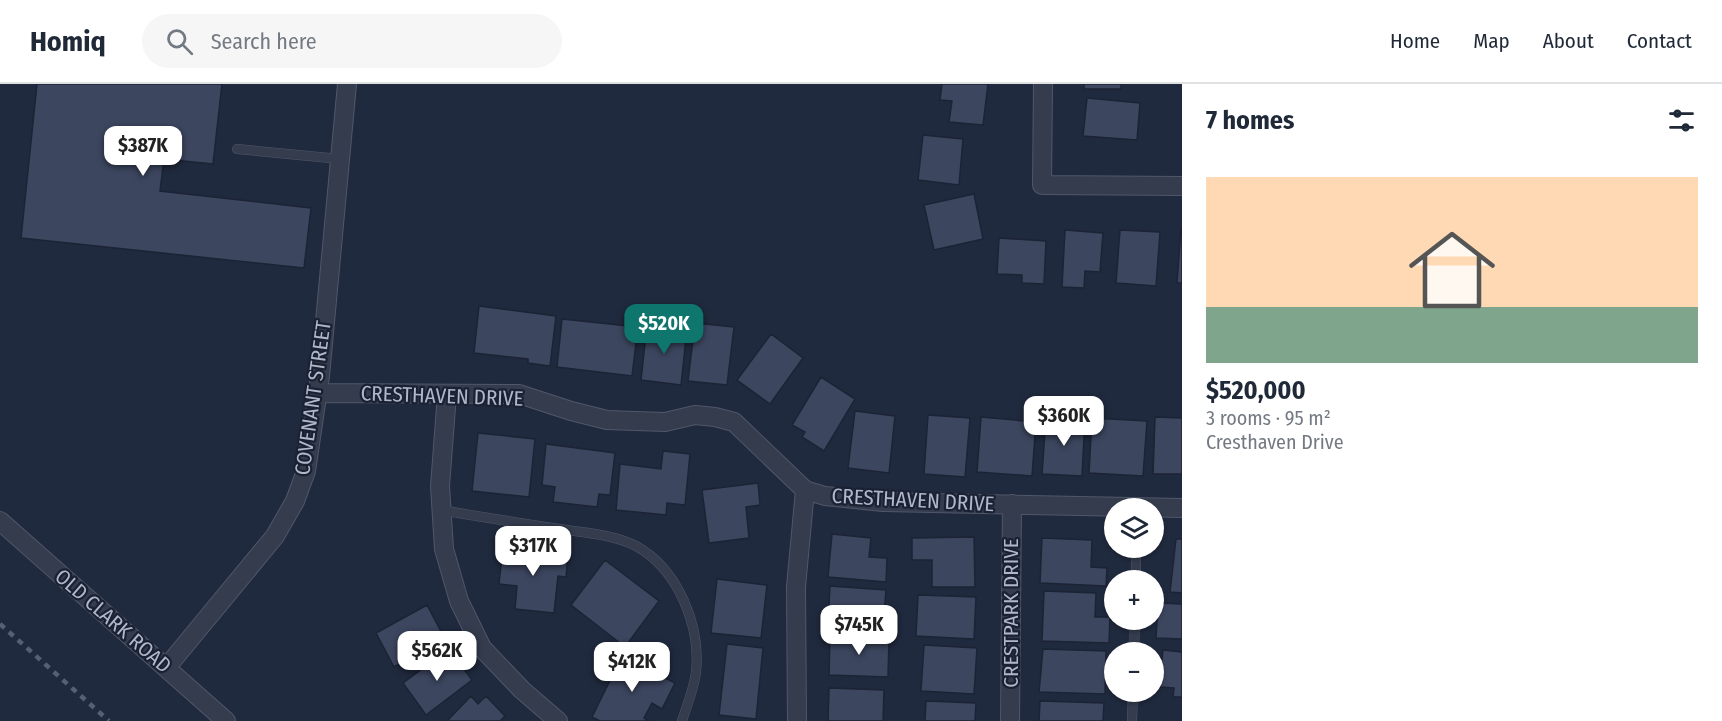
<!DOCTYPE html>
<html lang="en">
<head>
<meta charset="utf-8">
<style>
	:root { --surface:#fff; --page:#f6f6f7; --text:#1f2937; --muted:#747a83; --line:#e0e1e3; --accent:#0f766e }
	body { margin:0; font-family:"Fira Sans Condensed",sans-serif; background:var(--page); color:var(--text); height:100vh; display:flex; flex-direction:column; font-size:22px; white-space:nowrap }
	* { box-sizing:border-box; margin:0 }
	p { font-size:20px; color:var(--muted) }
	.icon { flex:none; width:33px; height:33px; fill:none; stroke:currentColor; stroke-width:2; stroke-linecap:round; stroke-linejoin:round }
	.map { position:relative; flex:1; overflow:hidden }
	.drawer { display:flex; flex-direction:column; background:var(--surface); width:540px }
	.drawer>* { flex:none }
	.fabs { position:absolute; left:1104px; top:414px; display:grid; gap:12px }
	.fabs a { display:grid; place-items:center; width:60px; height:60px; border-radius:50%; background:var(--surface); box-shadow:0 2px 4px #0004; font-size:30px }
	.price { position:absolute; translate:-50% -51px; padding:0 14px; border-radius:12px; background:#fff; color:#222; font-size:20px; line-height:39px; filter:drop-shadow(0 2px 3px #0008) }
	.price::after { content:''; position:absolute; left:50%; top:36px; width:18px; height:14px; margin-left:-9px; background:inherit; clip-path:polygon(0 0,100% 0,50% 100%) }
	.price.on { background:var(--accent); color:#fff }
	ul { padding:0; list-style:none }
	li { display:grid; align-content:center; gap:12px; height:318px; padding:0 24px }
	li+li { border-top:2px solid var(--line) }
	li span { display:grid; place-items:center; height:186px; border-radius:0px; color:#555 }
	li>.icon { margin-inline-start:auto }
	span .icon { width:108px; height:108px; fill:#fffc; stroke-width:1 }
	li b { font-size:26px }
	h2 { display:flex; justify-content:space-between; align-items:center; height:72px; padding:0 24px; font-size:26px }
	header { display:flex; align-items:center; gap:36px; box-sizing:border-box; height:84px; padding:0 30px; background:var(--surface); border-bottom:2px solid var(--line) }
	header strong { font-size:28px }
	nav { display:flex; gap:33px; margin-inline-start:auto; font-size:21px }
	.search { width:420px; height:54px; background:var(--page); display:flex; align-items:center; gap:15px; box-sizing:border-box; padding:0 21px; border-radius:33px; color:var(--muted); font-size:22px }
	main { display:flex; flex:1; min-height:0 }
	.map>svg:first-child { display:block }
	.building { fill:#3c465f; stroke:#1c2335; stroke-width:1.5 }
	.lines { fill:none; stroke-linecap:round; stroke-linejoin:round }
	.lane-casing { stroke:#505769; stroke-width:10 }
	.street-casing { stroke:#505769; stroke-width:20 }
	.lane { stroke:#343c4e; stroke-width:9 }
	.street { stroke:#343c4e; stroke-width:18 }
	.rail { stroke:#565f76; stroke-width:4.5; stroke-dasharray:6 6; stroke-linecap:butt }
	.labels { text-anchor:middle; stroke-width:4.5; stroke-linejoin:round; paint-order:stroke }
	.street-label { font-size:21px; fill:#b0b7ca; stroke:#1a2133 }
</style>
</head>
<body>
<header>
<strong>Homiq</strong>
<div class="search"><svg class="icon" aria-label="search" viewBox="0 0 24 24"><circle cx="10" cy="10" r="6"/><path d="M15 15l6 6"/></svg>Search here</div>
<nav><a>Home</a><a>Map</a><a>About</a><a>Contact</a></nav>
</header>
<main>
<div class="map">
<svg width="1182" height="637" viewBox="0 0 1182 637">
	<rect width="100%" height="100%" fill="#202a3e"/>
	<!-- building -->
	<path class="building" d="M37,0h185l-9,80 -49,-5 -4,32 151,17 -7,60 -283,-30z
		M942,0h46l-5,41 -34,-3 3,-21 -12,-1z
		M1084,0h37v5h-37z
		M1087,14l53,5 -3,37 -54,-4z
		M923,51l40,4 -4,46 -41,-5z
		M974,110l9,45 -49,11 -10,-45z
		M1181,144h1v55h-5z
		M1065,146l38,3 -3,39 -15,-1 -1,17 -22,-1z
		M1120,146l40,2 -4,54 -40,-3z
		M999,154l47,3 -2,43 -22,-1v-8l-25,-1z
		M479,222l77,10 -6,50 -22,-3v-4l-54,-6z
		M562,235l76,8 -6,49 -75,-9z
		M695,239l39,4 -7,58 -39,-4z
		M647,241l40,4 -6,56 -40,-5z
		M771,250l32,24 -33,46 -33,-24z
		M821,293l34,22 -31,52 -22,-14 3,-5 -13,-7z
		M855,327l40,5 -6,57 -41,-5z
		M928,331l42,3 -5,59 -41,-3z
		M981,333l55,5 -4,54 -55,-4z
		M1046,333l39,2 -3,57 -40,-2z
		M1155,333l27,1v56h-29z
		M1092,334l55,3 -4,55 -54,-3z
		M478,349l57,6 -6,58 -57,-6z
		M546,360l69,9 -5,42 -11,-1 -2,13 -44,-5 2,-15 -13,-2z
		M663,367l27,3 -5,51 -18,-2 -1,12 -50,-5 4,-46 41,5z
		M758,399l2,22 -14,2 3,31 -40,5 -7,-53z
		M832,450l39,4 -2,19 18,1 -1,24 -58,-5z
		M974,453l1,50h-43v-27h-20v-22z
		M1042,454l50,2 -1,27 16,1 -1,18 -66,-3z
		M1176,455h6v54l-12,-1z
		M503,463l65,7 -2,23 -8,-1 -4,37 -39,-4 2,-23 -18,-2z
		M605,476l54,41 -34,46 -54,-42z
		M717,495l50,6 -6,53 -50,-5z
		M830,502l56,4 -3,38 -55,-4z
		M1044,507l52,2 -1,24h15l-1,26 -67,-2z
		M918,511l58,2 -2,42 -58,-3z
		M1158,519l24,1v35l-26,-1z
		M427,521l18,34 -51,28 -18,-34z
		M830,552l59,2 -1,39 -59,-2z
		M727,560l36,4 -7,71 -37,-4z
		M924,561l53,3 -3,46 -53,-3z
		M449,565l23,31 -46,35 -23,-32z
		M1043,565l63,2 -1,43 -66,-2z
		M1163,566l19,2v45h-9l1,-9 -15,-1z
		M622,572l53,27 -13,26 -10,-6 -8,15 5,3h-49l-8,-4z
		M829,604l55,2 -1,31h-55z
		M471,612l7,8 8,-8 19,20 -5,5h-53z
		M926,617l50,2 -1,18h-50z
		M1040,617l64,2 -1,18h-64z"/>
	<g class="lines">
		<defs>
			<path id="lane" d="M237,65l103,10
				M441,426c40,7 79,13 119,19 24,4 53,5 76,17 42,23 65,80 60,126 -2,17 -9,33 -14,49
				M1136,496v-32
				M1134,568l1,-32
				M1132,637l1,-29"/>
			<path id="street" d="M1043,0l-1,101 140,1
				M317,309l202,1 52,17 36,9 58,2 30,-7 20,2 19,5 71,68 20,6 58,6 299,6
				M447,310l-7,92 4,63 15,52 23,47 40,42 36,31
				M0,437l226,200
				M166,584l109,-132 20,-35 11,-30 14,-95 27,-292
				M797,637l-1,-134 9,-97
				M1010,637l2,-217"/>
		</defs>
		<!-- lane casing -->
		<use href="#lane" class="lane-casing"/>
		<!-- street casing -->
		<use href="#street" class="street-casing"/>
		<!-- lane -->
		<use href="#lane" class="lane"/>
		<!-- street -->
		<use href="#street" class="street"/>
		<!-- rail -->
		<path class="rail" d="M0,540l109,97"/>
	</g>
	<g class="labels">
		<!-- street labels -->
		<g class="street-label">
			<text transform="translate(442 312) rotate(2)" y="7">CRESTHAVEN DRIVE</text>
			<text transform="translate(313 314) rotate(-82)" y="7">COVENANT STREET</text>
			<text transform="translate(913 416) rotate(3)" y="7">CRESTHAVEN DRIVE</text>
			<text transform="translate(1011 529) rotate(-90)" y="7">CRESTPARK DRIVE</text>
			<text transform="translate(113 537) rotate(41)" y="7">OLD CLARK ROAD</text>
		</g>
	</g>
</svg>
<div class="fabs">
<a><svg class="icon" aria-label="layers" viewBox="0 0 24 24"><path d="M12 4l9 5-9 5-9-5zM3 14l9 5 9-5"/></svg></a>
<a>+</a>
<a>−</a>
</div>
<b class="price" style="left:143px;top:93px">$387K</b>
<b class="price on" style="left:664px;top:271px">$520K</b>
<b class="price" style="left:1064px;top:363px">$360K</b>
<b class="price" style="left:533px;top:493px">$317K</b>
<b class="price" style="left:859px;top:572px">$745K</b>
<b class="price" style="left:437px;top:598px">$562K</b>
<b class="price" style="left:632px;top:609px">$412K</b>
</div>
<section class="drawer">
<h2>7 homes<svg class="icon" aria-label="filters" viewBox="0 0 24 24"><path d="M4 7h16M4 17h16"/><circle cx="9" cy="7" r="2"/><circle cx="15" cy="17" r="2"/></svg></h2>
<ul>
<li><span style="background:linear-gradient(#ffd9b3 70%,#7fa58c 0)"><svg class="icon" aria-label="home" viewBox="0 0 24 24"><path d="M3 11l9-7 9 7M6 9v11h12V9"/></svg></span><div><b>$520,000</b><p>3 rooms · 95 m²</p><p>Cresthaven Drive</p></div></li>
</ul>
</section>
</main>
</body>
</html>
